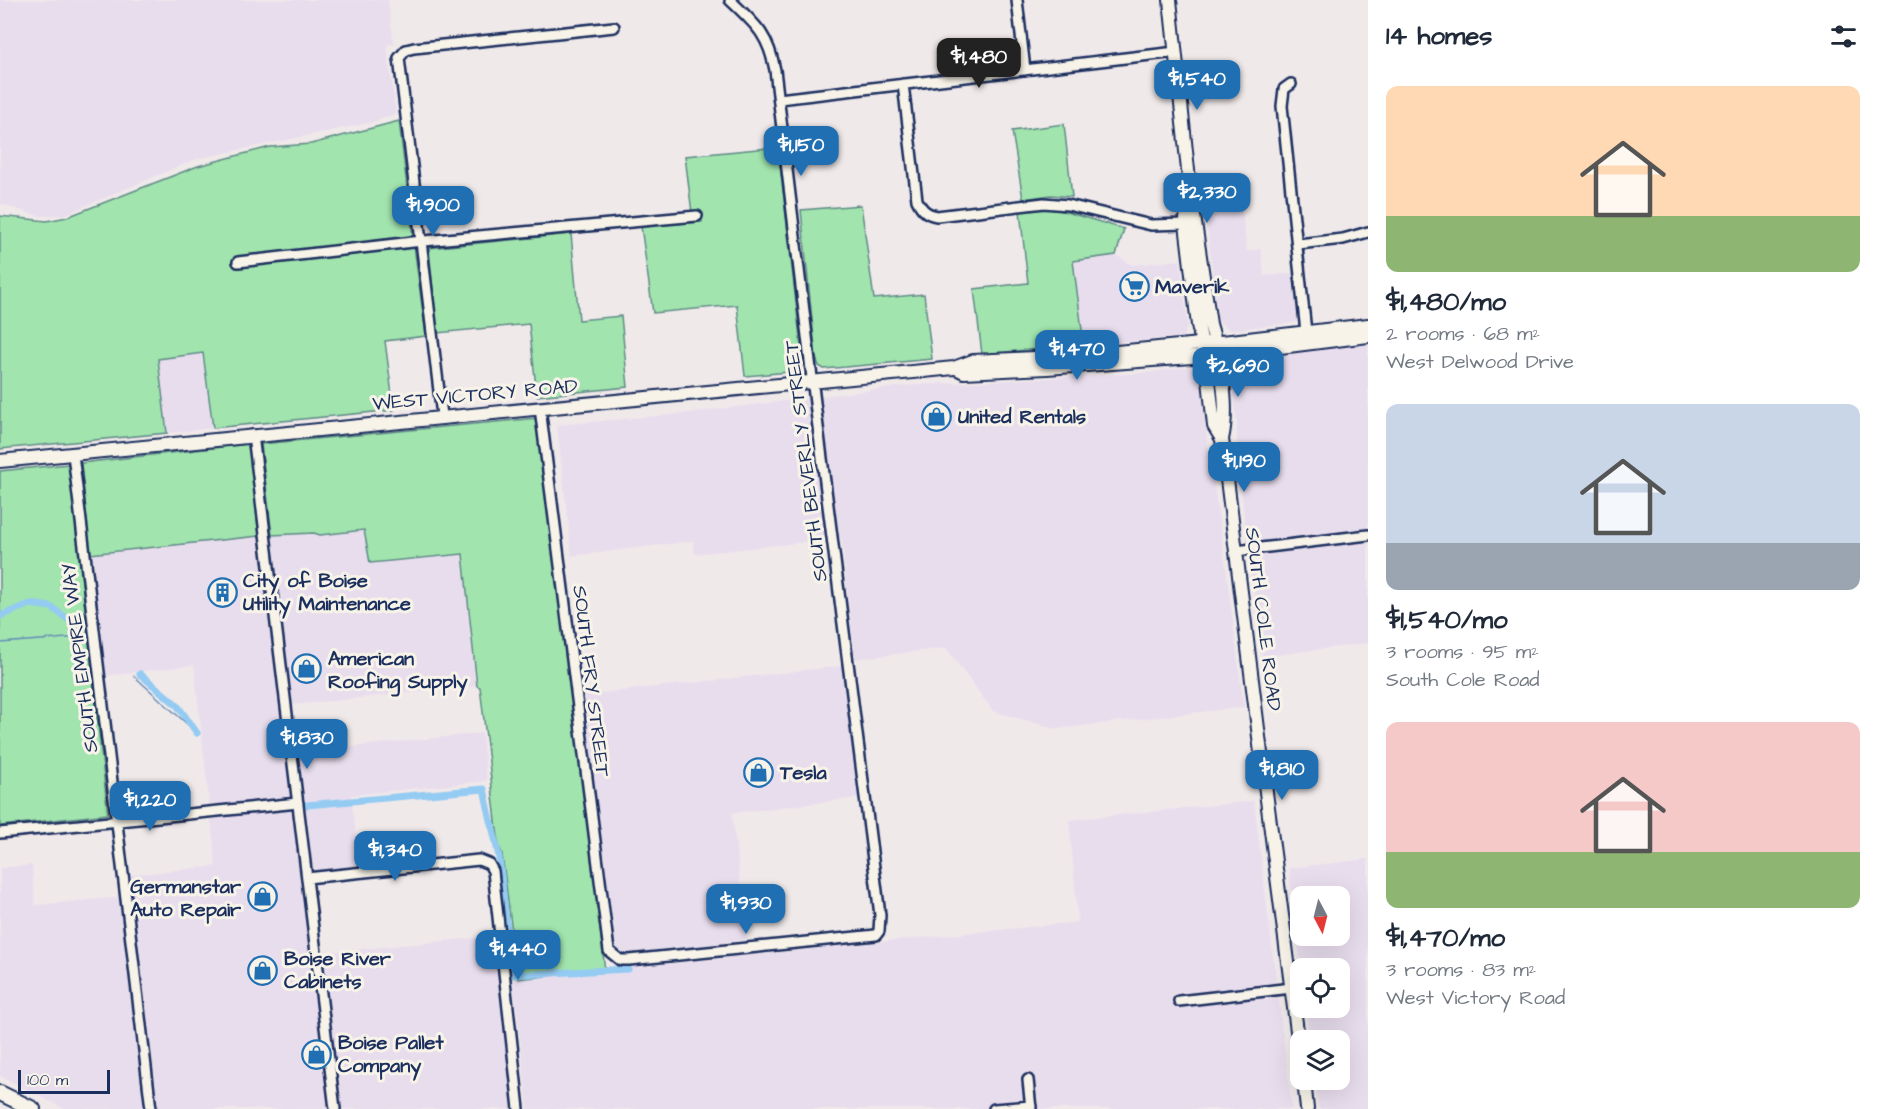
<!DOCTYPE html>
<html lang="en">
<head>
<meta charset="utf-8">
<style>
	:root { --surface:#fff; --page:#f2f2f3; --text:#1f2937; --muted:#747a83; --accent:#1f6fb2 }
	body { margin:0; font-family:"Architects Daughter",sans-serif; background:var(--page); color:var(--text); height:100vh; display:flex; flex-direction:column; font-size:22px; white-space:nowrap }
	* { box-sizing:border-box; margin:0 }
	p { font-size:20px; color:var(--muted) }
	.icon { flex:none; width:33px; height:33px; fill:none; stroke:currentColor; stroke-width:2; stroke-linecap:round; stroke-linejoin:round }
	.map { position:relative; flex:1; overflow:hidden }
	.sheet { display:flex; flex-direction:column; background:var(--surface); width:510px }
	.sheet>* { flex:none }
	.needle { width:39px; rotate:173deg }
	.controls { position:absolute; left:1290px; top:886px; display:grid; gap:12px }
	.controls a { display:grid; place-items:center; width:60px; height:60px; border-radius:12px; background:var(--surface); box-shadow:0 6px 24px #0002; font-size:30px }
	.scale { position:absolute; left:18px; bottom:15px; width:92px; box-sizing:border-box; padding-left:6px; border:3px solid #1b2f5e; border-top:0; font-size:16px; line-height:21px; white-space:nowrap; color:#1b2f5e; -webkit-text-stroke:4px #f7f3e8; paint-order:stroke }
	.price { position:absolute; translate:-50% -51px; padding:0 14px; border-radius:12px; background:var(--accent); color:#fff; font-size:20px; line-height:39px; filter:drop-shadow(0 2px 3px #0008) }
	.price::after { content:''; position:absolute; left:50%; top:36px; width:18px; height:14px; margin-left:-9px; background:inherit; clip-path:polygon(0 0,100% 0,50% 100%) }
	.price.selected { background:#222; color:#fff }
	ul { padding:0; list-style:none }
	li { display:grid; align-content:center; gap:12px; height:318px; padding:0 18px }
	li span { display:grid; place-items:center; height:186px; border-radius:12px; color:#555 }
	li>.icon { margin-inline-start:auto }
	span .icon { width:108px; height:108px; fill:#fffc; stroke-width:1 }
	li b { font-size:26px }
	h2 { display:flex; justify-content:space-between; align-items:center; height:72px; padding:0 18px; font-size:26px }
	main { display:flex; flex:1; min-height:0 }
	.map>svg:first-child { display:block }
	.built { fill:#e8dded; fill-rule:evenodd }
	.green { fill:#a1e4ae; stroke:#5e8a86; stroke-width:1.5 }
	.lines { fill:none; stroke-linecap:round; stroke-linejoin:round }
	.stream { stroke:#648db7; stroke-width:1.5 }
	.canal { stroke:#94cbf2; stroke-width:7 }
	.minor-casing { stroke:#1b2f5e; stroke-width:14 }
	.major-casing { stroke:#1b2f5e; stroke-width:16 }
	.highway-casing { stroke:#1b2f5e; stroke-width:18 }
	.minor { stroke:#f7f3e8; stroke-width:9 }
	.major { stroke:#f7f3e8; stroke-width:12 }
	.highway { stroke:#f7f3e8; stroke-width:14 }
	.labels { text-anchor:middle; stroke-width:6; stroke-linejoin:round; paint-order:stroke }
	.poi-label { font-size:20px; font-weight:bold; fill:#1b2f5e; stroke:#f7f3e8; text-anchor:start }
	.street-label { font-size:20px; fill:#1b2f5e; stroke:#f7f3e8 }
</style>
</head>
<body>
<main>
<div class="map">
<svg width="1368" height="1109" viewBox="0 0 1368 1109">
	<rect width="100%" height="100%" fill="#f0e9ea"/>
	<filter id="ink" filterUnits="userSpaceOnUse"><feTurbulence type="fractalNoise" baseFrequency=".0167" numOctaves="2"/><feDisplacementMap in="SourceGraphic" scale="12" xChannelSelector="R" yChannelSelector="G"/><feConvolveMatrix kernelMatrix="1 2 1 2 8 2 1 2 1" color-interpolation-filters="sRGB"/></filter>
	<g filter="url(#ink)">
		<!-- built -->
		<path class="built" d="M0,0h388l6,44 -7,1 9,69 -23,8 -177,37 -132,56 -25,1 -39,-12z
			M1242,211l5,40 14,-2 3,27 38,-4 6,49 -78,9 -12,-9 -12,-106z
			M1116,255l16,10 48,-5 8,66 -5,11 -99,8 -11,-84z
			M1368,343v300l-106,14 -17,-131 -8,-79v-24l-7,-54 8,-8 9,-2z
			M204,353l9,75 -46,5 -10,-74z
			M1188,367l12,6 8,75 14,89 22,170 -188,22 -63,-18 -47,-63 -91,11 -14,-121 -146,16 -2,-13 -121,15 -15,-131 122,-11 234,-29 230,-12z
			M365,530l5,33 93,-9 14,132 -196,20 5,48 196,-21 5,48 -136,14 9,74 -58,8 8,77 186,-18 18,173h-449l-65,-33v-208l32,-3 3,40 96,-9 -2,-21 87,-9 -22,-201 -89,11 -15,-122 169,-18 55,-3 6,2z
			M843,666l15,132 -126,15 15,127 -123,15 -11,-9 -29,-251z
			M1254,801l38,308h-764l-15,-130 565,-57 -9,-102z
			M1368,859v250h-49l-4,-29h25v-39h-30l-4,-33h34v-39h-39l-12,-101zM1300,897h40v39h-40z"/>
		<!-- green -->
		<path class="green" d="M399,121l14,116 -113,12 -65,10 1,6 178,-19 12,90 -41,5 9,69 -181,18 -10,-75 -45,6 9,74 -167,16v-233l47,5 20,-4 131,-51 72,-19 41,-3z
			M1064,124l8,73 -21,-2 -28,4 -11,-68z
			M778,147l25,217 -2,7 -56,5 -8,-71 -84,8 -12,-87 61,-4 -1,-9h-9l-7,-57z
			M861,205l13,94 50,-5 8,65 -108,10 -5,-3 -3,-8 -15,-148z
			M1049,207l75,22 -8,26 -43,6 11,84 -102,9 -8,-65 54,-6 -8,-72z
			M571,234l8,86 42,-4 7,71 -91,9 -8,-72 -92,9 -8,-85z
			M537,418l68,552 -87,9 -16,-125 -3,-8 -19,-159 -3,-1 -14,-132 -93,9 -6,-33 -44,5 -6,-2 -42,2 -11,-91z
			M249,444l10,92 -169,18 -9,-91z
			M69,464l39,350 -108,12v-355z"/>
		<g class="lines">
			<!-- stream -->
			<path class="stream" d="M0,643l81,-6 5,3
				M134,676l63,57"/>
			<!-- canal -->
			<path class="canal" d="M0,616l30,-12 21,3 32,23
				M140,674l37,31 20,28
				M307,805l177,-16 15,68 13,118 116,-6"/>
			<defs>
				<path id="minor" d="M1017,0l8,70
					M903,84l14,116c5,10 9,14 20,16l107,-13 24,2 83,20 35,-1
					M1291,84l-7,5 -2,17 24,226
					M779,99l397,-47
					M1298,244l45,-5 25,-7
					M238,262l175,-20 284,-26
					M540,408l69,543 11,9h9l247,-25 3,-4 1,-16 -64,-504 -41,-341c-7,-36 -19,-45 -45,-70
					M442,416l-43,-358 7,-8 8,-2 200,-21
					M253,435l82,674
					M73,454l78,655
					M1236,551l132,-16
					M0,833l298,-30
					M307,878l172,-18 10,4 4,7 26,238
					M1179,1001l113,-13
					M1028,1080l3,29
					M994,1109l37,-3"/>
				<path id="major" d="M1170,0l20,189 20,135c10,32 20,82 12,115l41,330 37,285
					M1187,198l-1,26 12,101 10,46 6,55 8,13
					M956,368l8,4 83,-4 171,-13 150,-19
					M0,461l954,-93 19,-7 102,-5 156,-15 137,-16
					M1304,1080l3,29"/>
				<path id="highway" d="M0,1093l33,16"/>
			</defs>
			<!-- minor casing -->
			<use href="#minor" class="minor-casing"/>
			<!-- major casing -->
			<use href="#major" class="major-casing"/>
			<!-- highway casing -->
			<use href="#highway" class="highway-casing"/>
			<!-- minor -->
			<use href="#minor" class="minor"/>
			<!-- major -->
			<use href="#major" class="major"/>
			<!-- highway -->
			<use href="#highway" class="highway"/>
		</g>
	</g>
	<!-- icons -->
	<defs>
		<symbol id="supermarket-ring" viewBox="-11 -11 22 22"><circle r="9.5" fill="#f7f3e8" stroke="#1f6fb2" stroke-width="1.5"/><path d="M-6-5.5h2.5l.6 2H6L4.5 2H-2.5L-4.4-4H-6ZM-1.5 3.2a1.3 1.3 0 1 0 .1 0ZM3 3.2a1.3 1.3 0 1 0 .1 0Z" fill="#1f6fb2"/></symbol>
		<symbol id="shop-ring" viewBox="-11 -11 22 22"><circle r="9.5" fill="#f7f3e8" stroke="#1f6fb2" stroke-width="1.5"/><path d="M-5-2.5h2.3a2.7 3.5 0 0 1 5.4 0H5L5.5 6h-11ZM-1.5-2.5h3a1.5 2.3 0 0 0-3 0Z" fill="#1f6fb2"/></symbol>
		<symbol id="building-ring" viewBox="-11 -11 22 22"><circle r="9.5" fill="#f7f3e8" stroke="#1f6fb2" stroke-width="1.5"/><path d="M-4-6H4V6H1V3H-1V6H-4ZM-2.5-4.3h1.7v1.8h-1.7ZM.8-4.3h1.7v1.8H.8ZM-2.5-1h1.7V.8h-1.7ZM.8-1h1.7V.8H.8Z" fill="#1f6fb2"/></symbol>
	</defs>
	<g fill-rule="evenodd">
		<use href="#supermarket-ring" x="1118" y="270" width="33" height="33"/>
		<use href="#shop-ring" x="920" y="400" width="33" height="33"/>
		<use href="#building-ring" x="206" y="576" width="33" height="33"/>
		<use href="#shop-ring" x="290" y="652" width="33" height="33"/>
		<use href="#shop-ring" x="742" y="756" width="33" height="33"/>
		<use href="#shop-ring" x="246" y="880" width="33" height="33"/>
		<use href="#shop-ring" x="246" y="954" width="33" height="33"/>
		<use href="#shop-ring" x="300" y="1038" width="33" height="33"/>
	</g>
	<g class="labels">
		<!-- poi labels -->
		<g class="poi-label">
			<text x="1155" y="293">Maverik</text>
			<text x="958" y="423">United Rentals</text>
			<text x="243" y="587">City of Boise<tspan x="243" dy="23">Utility Maintenance</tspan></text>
			<text x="328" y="665">American<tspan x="328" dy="23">Roofing Supply</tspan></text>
			<text x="780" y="779">Tesla</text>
			<text x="241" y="893" text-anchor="end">Germanstar<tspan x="241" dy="23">Auto Repair</tspan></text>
			<text x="284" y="965">Boise River<tspan x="284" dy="23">Cabinets</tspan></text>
			<text x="338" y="1049">Boise Pallet<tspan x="338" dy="23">Company</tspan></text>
		</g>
		<!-- street labels -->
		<g class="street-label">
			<text transform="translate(475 394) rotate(-5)" y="7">WEST VICTORY ROAD</text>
			<text transform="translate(805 461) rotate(-97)" y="7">SOUTH BEVERLY STREET</text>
			<text transform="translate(1264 619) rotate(83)" y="7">SOUTH COLE ROAD</text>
			<text transform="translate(79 658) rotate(-97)" y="7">SOUTH EMPIRE WAY</text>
			<text transform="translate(592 681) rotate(83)" y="7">SOUTH FRY STREET</text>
		</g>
	</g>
</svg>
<div class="controls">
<a><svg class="needle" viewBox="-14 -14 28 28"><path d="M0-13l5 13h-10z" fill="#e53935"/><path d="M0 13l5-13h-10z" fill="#747a83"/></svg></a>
<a><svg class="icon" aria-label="locate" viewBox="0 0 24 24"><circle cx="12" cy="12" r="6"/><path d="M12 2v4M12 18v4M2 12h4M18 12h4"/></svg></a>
<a><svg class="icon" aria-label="layers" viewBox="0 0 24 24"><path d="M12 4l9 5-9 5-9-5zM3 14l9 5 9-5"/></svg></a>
</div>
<div class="scale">100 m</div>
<b class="price selected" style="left:979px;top:89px">$1,480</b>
<b class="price" style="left:1197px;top:111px">$1,540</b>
<b class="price" style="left:801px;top:177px">$1,150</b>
<b class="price" style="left:1207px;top:224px">$2,330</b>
<b class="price" style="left:433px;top:237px">$1,900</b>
<b class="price" style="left:1077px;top:381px">$1,470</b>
<b class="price" style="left:1238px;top:398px">$2,690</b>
<b class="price" style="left:1244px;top:493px">$1,190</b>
<b class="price" style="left:307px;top:770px">$1,830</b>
<b class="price" style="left:1282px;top:801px">$1,810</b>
<b class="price" style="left:150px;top:832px">$1,220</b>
<b class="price" style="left:395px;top:882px">$1,340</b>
<b class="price" style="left:746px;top:935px">$1,930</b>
<b class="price" style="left:518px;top:981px">$1,440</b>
</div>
<section class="sheet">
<h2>14 homes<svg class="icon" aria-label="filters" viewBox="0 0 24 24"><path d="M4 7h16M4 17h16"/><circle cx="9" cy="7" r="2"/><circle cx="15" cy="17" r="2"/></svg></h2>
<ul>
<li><span style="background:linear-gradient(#ffd9b3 70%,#8fb573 0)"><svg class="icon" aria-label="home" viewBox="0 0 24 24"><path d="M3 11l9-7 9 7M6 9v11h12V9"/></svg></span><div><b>$1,480/mo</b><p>2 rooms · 68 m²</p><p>West Delwood Drive</p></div></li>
<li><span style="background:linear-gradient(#c9d6e8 75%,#9aa5b1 0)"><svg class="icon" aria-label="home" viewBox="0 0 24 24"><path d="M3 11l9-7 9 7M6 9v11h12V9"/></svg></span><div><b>$1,540/mo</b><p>3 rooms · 95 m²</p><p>South Cole Road</p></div></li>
<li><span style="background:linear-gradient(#f6c9c9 70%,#8fb573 0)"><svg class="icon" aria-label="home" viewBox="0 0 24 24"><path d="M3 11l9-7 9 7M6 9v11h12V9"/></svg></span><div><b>$1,470/mo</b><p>3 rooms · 83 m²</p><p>West Victory Road</p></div></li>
</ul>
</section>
</main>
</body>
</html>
